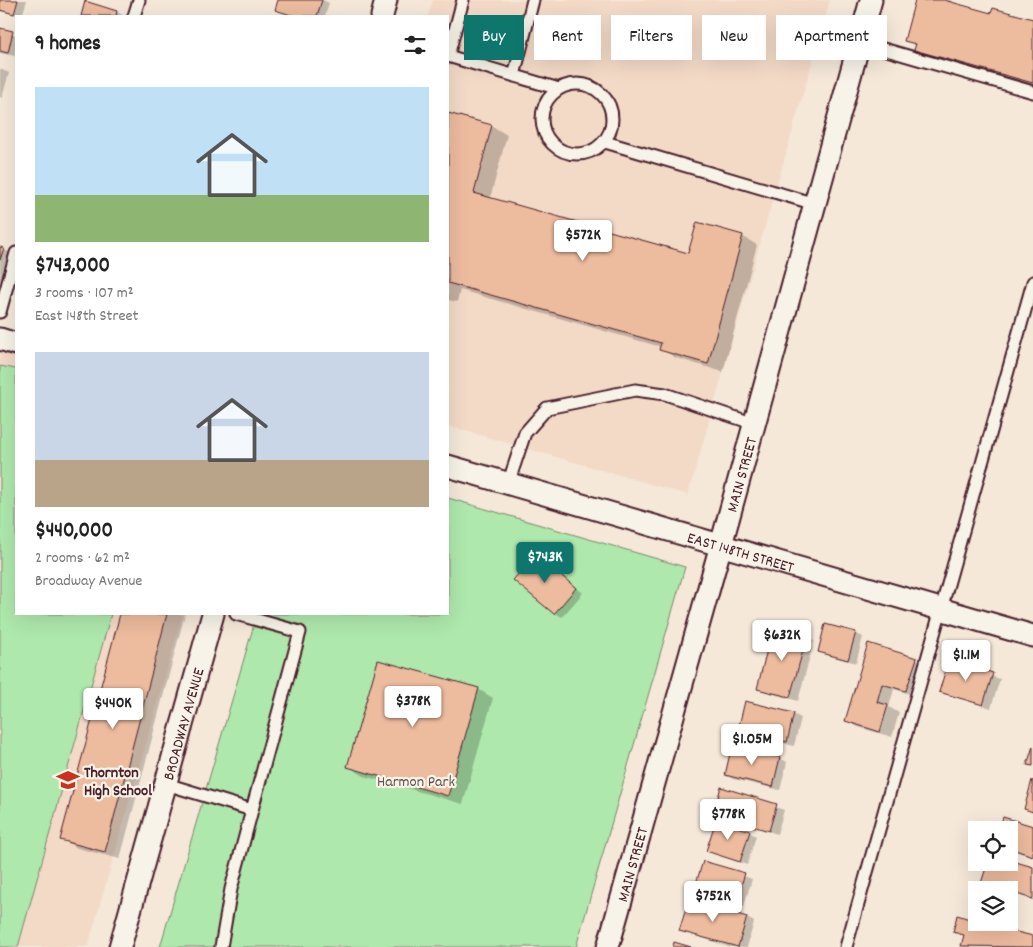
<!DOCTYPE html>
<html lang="en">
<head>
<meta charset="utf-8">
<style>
	:root { --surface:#fff; --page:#f6f6f6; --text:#222; --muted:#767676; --accent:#0f766e }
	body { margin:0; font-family:Dekko,sans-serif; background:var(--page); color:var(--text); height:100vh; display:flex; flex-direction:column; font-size:19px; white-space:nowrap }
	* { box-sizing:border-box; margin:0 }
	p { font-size:16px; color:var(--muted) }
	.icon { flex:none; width:28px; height:28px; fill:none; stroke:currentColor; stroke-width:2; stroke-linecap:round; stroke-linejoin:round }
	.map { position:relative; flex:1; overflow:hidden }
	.details { position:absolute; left:15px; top:15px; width:434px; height:600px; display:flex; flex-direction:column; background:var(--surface); border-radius:0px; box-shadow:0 5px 20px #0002 }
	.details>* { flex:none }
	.banner { position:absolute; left:464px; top:15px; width:475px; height:45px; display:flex; gap:10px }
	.buttons { position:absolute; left:968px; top:821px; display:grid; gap:10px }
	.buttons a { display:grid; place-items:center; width:50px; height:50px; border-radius:0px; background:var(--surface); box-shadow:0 5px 20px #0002; font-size:25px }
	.price { position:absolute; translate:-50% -42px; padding:0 11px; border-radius:5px; background:#fff; color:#222; font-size:16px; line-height:32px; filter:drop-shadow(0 1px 2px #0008) }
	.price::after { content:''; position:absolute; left:50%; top:30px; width:15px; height:11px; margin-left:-8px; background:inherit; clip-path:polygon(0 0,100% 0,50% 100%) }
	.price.selected { background:var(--accent); color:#fff }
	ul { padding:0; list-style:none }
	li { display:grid; align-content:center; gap:10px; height:265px; padding:0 20px }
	li span { display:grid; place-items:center; height:155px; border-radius:0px; color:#555 }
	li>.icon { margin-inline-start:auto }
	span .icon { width:90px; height:90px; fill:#fffc; stroke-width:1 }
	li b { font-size:21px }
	h2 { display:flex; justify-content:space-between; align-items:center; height:60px; padding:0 20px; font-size:21px }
	.chip { padding:0 18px; border-radius:0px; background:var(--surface); box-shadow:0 5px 20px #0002; font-size:18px; line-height:45px }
	.chip.selected { background:var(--accent); color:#fff }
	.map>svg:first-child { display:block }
	.built { fill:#f3dac7 }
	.green { fill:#aee8ac; stroke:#7c846c }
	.shadow { fill:#0003 }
	.building { fill:#edbb9e; stroke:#4a1f2b }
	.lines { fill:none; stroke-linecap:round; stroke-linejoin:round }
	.lane-casing { stroke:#4a1f2b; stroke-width:15 }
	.street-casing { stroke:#4a1f2b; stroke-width:25 }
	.lane { stroke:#f7f3e8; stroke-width:11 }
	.street { stroke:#f7f3e8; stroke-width:21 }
	.labels { text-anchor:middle; stroke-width:4.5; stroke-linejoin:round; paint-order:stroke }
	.street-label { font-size:16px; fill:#4a1f2b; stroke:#f7f3e8 }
	.poi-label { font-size:16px; font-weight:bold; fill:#4a1f2b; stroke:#f7f3e8; text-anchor:start }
	.park-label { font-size:16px; fill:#63514b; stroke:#f7f3e8 }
</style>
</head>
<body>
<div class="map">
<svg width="1033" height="947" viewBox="0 0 1033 947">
	<rect width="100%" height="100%" fill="#f5e8d9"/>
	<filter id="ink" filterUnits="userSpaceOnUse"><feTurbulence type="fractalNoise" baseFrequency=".02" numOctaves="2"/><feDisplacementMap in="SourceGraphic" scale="10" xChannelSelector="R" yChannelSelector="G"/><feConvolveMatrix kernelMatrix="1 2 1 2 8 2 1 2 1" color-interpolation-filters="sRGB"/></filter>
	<g filter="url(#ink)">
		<!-- built -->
		<path class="built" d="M433,0h397l-142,495 -240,-69v-410h-20z
			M0,350l16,5v259h167l-95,333h-88z"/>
		<!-- green -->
		<path class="green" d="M0,366l16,3v245h95l-93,333h-18z
			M448,498l237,69 -109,380h-416l97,-333h191z"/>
		<!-- shadow -->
		<path class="shadow" d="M0,0h27l-5,16 -22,-5z
			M279,0h44l6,3 -4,13h-34l-15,-6z
			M916,0h34l4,4 38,11 41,5v66l-106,-30 -11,-6v-4l-11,-6z
			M86,2l31,10 7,4h-42z
			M0,29l16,6 -1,21 -15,-3z
			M0,69l9,4 -7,25 -2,-1z
			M448,114l44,12 15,9 -17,64 199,56 53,-19 15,9 -34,127 -47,-14 -15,-9v-2l-201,-57 -3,12 -9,-2z
			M0,248l14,7 -8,30 -6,-1z
			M536,555l47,38 -21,24 -7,-4z
			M121,614h64l-65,245 -43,-11 -16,-9z
			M855,633l8,4 -7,26 -29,-8 -8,-4z
			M806,637l8,4 -16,60 -32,-9 -8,-4z
			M869,645l47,14 12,6 -10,32 -24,-8 -5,18 10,6 -7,24 -34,-10 -11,-6z
			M950,661l50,18 -9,29 -50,-17z
			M478,689l15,9 -30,106 -99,-28 -15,-9z
			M793,714l8,4 -7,28 -47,-12 -7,-4z
			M780,758l7,4 -7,28 -47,-11 -7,-4z
			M722,789l62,21 -7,24 -63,-21z
			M1033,828v29l-24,-8v-19h-8z
			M749,832l7,4 -9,29 -40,-14z
			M1009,861l24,7v32l-50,-17z
			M704,862l48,17 -8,27 -48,-16z
			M690,901l57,17 7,4 -7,25h-18l-48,-17z
			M958,917l75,20v10h-68l-2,-1 2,-10 -11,-5z"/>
		<!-- building -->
		<path class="building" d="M0,0h18l-4,14 -14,-4z
			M278,0h44l-5,16h-23l-19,-6z
			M915,0h29l47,13 2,-5 40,11v64l-119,-33 2,-6 -12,-3z
			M85,1l32,10 -1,5h-35z
			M0,28l13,3 -5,22 -8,-2z
			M448,113l44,12 -18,68 214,60 9,-31 46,13 -35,129 -49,-14 2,-7 -213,-60z
			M0,247l4,1 -4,12z
			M536,554l40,34 -22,26 -41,-34z
			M120,614h47l-62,238 -45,-12z
			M825,624l31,8 -8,28 -30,-8z
			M773,626l34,10 -17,61 -33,-8z
			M868,643l49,15 -11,33 -24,-7 -5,18 11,3 -8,27 -35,-11z
			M949,659l44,14 -10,32 -44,-13z
			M378,660l101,28 -31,108 -101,-29z
			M745,701l49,12 -7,29 -49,-12z
			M732,745l48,12 -7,30 -48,-12z
			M1033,746v20l-6,-1z
			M1032,780l1,1v31l-9,-3z
			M721,787l56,17 -8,27 -56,-17z
			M1003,817l30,9v30l-24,-8v-18h-10z
			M716,820l34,11 -10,31 -34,-11z
			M1009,860l24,7v32l-52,-16 7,-21h21z
			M703,861l42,12 -9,29 -42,-12z
			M689,899l58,18 -9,30 -59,-16z
			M957,915l19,6v1l57,14v11l-72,-1 3,-11 -11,-3z
			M674,942l17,5h-18z"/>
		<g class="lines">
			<defs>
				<path id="lane" d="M463,0l-15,56 111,33
					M134,16l5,-16
					M859,42l174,50
					M514,76l19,-76
					M542 119a35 35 0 1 1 70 0a35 35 0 1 1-70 0Z
					M605,142l210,62
					M0,312l16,-59
					M508,484l17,-51 22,-25 88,-18 30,4 90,30
					M166,784l86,26 48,-178 -64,-18
					M221,947l10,-58 21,-79
					M846,947l187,-665"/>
				<g id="street">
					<path d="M382,16l4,-16"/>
					<path d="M0,339l16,5"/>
					<path id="s1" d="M448,466l585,170"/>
					<path id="s2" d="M120,947l93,-333"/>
					<path id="s3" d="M608,947l113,-402 150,-545"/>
				</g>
			</defs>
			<!-- lane casing -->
			<use href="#lane" class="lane-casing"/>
			<!-- street casing -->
			<use href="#street" class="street-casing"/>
			<!-- lane -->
			<use href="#lane" class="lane"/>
			<!-- street -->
			<use href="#street" class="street"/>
		</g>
	</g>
	<!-- icons -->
	<defs>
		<symbol id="school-bare" viewBox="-9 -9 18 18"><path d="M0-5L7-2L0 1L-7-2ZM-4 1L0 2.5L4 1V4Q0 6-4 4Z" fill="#c8321e" stroke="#f7f3e8" stroke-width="2.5" paint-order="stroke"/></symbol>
	</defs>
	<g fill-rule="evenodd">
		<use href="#school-bare" x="52" y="764" width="32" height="32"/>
	</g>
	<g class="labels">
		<!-- street labels -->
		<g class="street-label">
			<text dy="6" stroke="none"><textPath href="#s3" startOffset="491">MAIN STREET</textPath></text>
			<text dy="6" stroke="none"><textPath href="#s1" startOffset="305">EAST 148TH STREET</textPath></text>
			<text dy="6" stroke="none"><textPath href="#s2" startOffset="232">BROADWAY AVENUE</textPath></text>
			<text dy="6" stroke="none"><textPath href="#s3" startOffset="86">MAIN STREET</textPath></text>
		</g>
		<!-- poi labels -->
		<g class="poi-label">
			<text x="84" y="777">Thornton<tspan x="84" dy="18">High School</tspan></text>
		</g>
		<!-- park labels -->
		<g class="park-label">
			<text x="416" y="786">Harmon Park</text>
		</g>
	</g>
</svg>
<div class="buttons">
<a><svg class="icon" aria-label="locate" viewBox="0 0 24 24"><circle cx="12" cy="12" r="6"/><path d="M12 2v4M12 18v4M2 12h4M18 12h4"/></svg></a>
<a><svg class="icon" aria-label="layers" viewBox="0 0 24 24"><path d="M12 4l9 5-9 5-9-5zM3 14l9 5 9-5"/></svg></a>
</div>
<b class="price" style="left:583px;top:262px">$572K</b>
<b class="price selected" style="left:545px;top:584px">$743K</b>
<b class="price" style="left:782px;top:662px">$632K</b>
<b class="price" style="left:966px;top:682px">$1.1M</b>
<b class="price" style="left:413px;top:728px">$378K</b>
<b class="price" style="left:113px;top:730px">$440K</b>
<b class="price" style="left:752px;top:766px">$1.05M</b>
<b class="price" style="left:728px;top:841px">$778K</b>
<b class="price" style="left:713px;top:923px">$752K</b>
<div class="banner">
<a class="chip selected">Buy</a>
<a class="chip">Rent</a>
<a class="chip">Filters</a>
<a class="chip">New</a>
<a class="chip">Apartment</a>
</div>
<section class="details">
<h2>9 homes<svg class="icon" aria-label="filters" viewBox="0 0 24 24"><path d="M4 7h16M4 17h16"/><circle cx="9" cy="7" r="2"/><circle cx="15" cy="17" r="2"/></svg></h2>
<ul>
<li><span style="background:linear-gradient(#bfe0f5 70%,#8fb573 0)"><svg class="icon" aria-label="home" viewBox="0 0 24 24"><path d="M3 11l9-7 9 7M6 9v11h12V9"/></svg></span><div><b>$743,000</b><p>3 rooms · 107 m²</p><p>East 148th Street</p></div></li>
<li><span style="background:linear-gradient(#c9d6e8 70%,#b9a48a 0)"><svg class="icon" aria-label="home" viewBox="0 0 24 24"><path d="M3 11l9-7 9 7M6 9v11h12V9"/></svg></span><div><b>$440,000</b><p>2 rooms · 62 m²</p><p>Broadway Avenue</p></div></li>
</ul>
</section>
</div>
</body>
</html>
